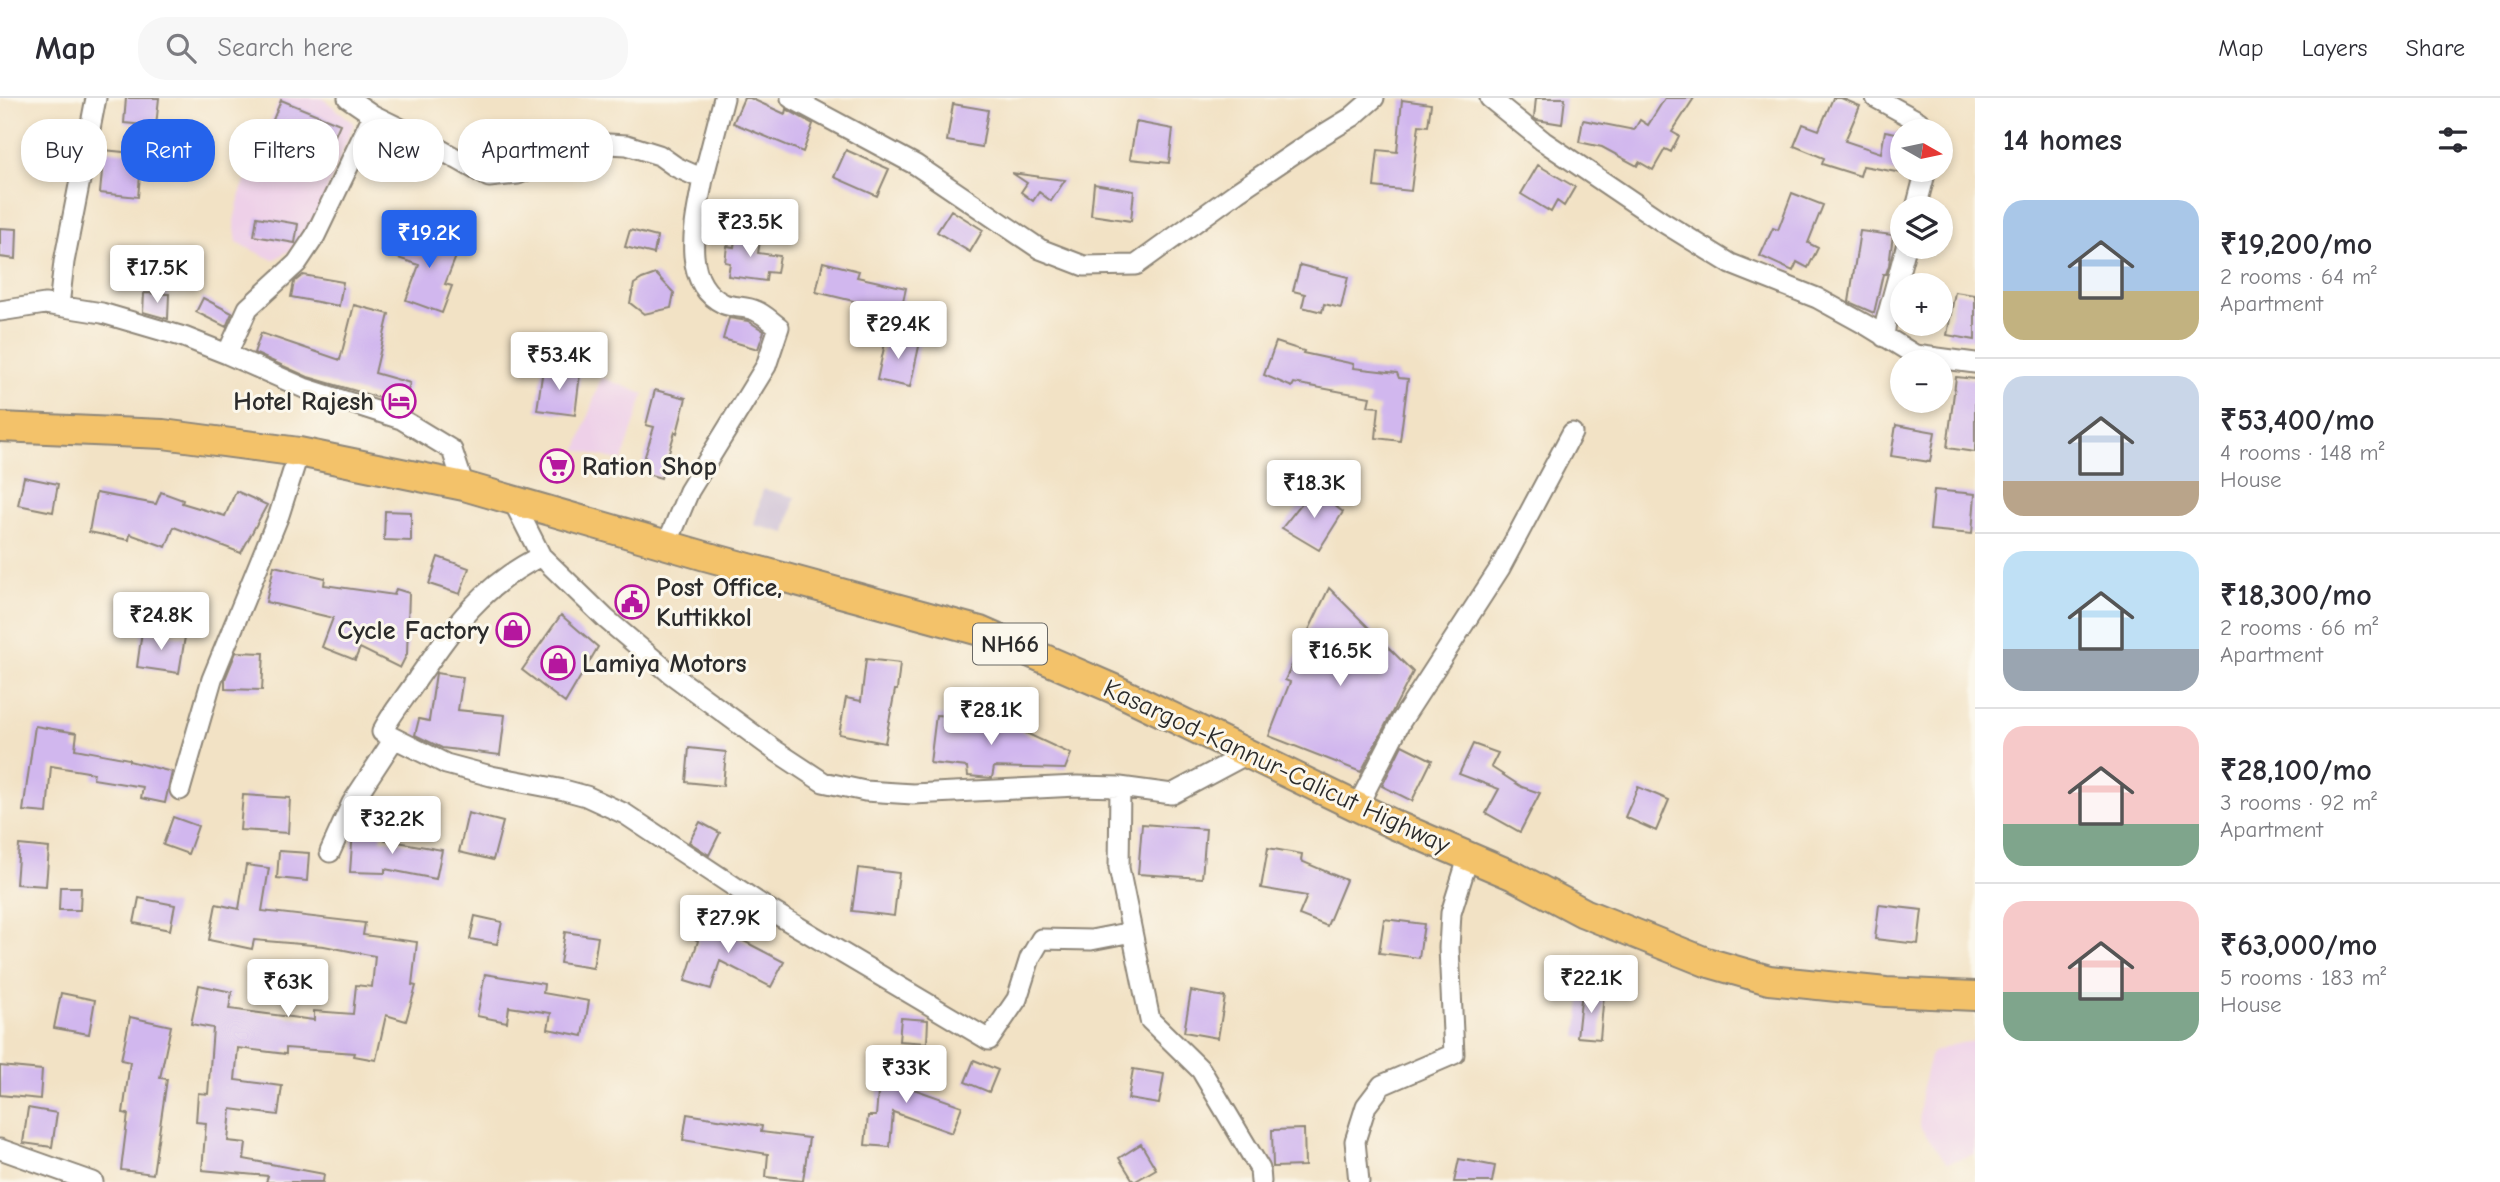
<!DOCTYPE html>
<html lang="en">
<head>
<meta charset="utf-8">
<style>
	:root { --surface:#fff; --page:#f7f7f7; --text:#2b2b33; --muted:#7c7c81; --line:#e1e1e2; --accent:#2563eb }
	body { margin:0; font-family:"Comic Neue",sans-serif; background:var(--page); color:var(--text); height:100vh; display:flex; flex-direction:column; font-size:26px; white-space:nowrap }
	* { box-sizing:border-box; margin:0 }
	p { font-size:23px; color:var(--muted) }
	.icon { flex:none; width:38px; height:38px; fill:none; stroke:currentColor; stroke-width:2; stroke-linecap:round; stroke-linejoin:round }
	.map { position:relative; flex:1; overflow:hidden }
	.panel { display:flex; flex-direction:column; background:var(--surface); width:525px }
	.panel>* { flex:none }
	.guide { position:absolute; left:21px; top:21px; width:665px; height:63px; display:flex; gap:14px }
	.needle { width:46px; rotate:99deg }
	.buttons { position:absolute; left:1890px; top:21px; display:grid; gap:14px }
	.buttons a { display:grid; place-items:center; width:63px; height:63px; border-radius:50%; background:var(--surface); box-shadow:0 4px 10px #0003; font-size:35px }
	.price { position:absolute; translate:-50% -60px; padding:0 16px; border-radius:7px; background:#fff; color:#222; font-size:23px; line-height:46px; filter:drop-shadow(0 2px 4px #0008) }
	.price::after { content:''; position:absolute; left:50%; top:42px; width:21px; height:16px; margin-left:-10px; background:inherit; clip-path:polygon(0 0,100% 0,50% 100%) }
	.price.active { background:var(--accent); color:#fff }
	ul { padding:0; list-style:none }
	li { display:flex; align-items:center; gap:21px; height:175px; padding:0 28px }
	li+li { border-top:2px solid var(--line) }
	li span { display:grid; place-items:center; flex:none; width:196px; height:140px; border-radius:21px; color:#555 }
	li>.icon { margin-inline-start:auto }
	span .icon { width:84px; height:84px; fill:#fffc; stroke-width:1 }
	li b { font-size:30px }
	h2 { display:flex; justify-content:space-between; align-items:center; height:84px; padding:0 28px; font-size:30px }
	.pill { padding:0 24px; border-radius:28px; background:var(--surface); box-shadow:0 4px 10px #0003; font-size:24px; line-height:63px }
	.pill.active { background:var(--accent); color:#fff }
	header { display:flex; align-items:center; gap:42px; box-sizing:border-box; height:98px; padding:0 35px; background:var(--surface); border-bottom:2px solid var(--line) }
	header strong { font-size:33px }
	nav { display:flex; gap:38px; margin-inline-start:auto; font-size:24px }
	.search { width:490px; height:63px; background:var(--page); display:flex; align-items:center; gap:18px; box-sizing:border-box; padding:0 24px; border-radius:28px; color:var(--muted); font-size:26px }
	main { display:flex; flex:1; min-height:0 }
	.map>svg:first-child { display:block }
	.built { fill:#eed0e8 }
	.industrial { fill:#ccbed4 }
	.building { fill:#d1b7ee }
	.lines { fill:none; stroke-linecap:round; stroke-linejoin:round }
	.minor-casing { stroke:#8e8678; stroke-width:23 }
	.highway-casing { stroke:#8e8678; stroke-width:32 }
	.minor { stroke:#fff; stroke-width:19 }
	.highway { stroke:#f3c26a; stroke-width:28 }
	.labels { text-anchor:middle; stroke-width:6; stroke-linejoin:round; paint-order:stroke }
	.shield { fill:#fbf7ec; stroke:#696865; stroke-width:2 }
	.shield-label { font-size:24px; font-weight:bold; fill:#2b2b2b }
	.poi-label { font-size:26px; font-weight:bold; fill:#2b2b2b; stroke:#fbf7ec; text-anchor:start }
	.street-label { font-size:26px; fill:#2b2b2b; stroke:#fbf7ec }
</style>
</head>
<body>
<header>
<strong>Map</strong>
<div class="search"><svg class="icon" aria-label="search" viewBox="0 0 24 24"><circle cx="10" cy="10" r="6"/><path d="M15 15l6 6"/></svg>Search here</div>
<nav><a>Map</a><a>Layers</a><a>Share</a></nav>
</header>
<main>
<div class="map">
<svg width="1975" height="1084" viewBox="0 0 1975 1084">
	<rect width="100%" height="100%" fill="#fbf7ec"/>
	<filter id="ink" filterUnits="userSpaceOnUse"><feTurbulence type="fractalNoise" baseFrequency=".0143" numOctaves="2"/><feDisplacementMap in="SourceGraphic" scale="14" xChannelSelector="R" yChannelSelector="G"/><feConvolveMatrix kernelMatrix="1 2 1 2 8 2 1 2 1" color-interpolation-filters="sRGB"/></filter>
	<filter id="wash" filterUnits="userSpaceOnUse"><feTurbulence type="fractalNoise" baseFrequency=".00686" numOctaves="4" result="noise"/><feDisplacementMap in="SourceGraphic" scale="28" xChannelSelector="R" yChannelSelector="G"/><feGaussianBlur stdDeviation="1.57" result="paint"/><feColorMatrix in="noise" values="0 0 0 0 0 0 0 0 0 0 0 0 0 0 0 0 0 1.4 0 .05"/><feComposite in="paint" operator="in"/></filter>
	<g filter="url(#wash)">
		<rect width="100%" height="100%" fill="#f2e2c5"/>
		<!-- built -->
		<path class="built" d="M280,0h42l32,25 -41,102 -23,25 -17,10 -36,-17 -3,-22 6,-27z
			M601,279l43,17 -22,67 -45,-11z
			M1975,943v113l-28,9 -28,-37 2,-32 6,-27 4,-14 24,-9z"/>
		<!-- industrial -->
		<path class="industrial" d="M763,391l32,8 -9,36 -32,-8z"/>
		<g id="blocks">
			<!-- building -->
			<path class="building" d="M126,0h33l-3,28 -32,-3z
				M744,0h6l35,16 1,-5 27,15 -10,28 -70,-29z
				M1536,0h29l-3,26 -25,-4 -3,-2z
				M1665,0h29l-22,34 7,4 -8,16 -6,-3 -12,21 -14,-8 -2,4 -35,-19 -23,-5 4,-22 51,10 6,-10 8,5z
				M1833,0h8l19,8 -15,35 36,12 4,-22 17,3v39l-39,-7 -3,10 -38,-12 2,-6 -30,-12 9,-22 16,6z
				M281,2l59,24 -10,23 -34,-13 -18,45 -25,-10z
				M1402,2l29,4 -3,22 -9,-1 -8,66 -37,-4 4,-37 19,2z
				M953,6l35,6 -6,37 -35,-6z
				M1136,24l37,7 -4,34 -39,-4z
				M104,52l38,4 -4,43 -38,-4z
				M846,52l43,19 -12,27 -43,-19z
				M1538,67l37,22 -11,19 -7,-5 -6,11 -30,-18z
				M1012,75l37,5 16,2 -14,21 -12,-9 -6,9 -12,-9 6,-9z
				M1094,86l40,7 -3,30 -40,-6z
				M1792,95l31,12 -15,38 10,5 -10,20 -11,-6 -4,9 -33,-15 13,-28 5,2z
				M951,112l32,20 -13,22 -33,-20z
				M257,119l41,7 -3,19 -41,-7z
				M0,130l17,1 -1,30 -16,-2z
				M409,131l50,20 -14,35 7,2 -10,27 -36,-13 13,-35 -21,-7z
				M630,132l27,7 -3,17 -29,-7z
				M1860,133l33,4 -4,30 -3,9h-3l-9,39 -25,-11z
				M736,134l25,3 -3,18 22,3 -3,17 -10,-1 -1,9 -38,-5 2,-13 -5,-1 2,-16 7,1z
				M823,164l36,9 -2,6 49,11 -6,27 -31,-7 1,-3 -54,-13z
				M1300,167l48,12 -7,31 -17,-4 -2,8 -20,-5 3,-13 -12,-3z
				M656,176l18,19 -3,15 -27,6 -14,-11 4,-19 8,-5z
				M303,177l40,7 -4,24 -48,-9 3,-15z
				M1955,194l20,3v45l-28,-5z
				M144,195l25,1 -1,25 -25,-7z
				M203,200l29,15 -6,14 -30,-15z
				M354,207l35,9 -14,59 35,10 -6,22 -96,-28 -54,-24 7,-20 79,27z
				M729,220l19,3 16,10 -6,18 -35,-10z
				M887,236l33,8 -10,45 -33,-7z
				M1276,244l28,9 -1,2 51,11 -1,4 44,5 2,5 9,1 -8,62 -24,-3 3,-31 -11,-1 2,-9 -76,-14 -2,4 -28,-12z
				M543,271l37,5 -5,41 -38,-5z
				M1956,279l19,2v73l-28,-4z
				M655,292l31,8 -9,35 -2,-1 -14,46 -21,-6 14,-45 -8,-2z
				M1896,327l39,7 -5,30 -39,-6z
				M24,379l34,7 -5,28 -35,-7z
				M1313,391l30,23 -24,38 -37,-22z
				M1934,392l41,4 -3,40 -42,-4z
				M236,393l31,14 -26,48 -67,-26 -8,20 -36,-13 -1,6 -40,-8 7,-39 60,11 5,-12 22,8 -1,3 43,13z
				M385,413l26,1v29l-27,-1z
				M438,459l31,11 -9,26 -31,-10z
				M274,468l51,12 -1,7 70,10 2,-6 13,4 -2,61 -7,14 -40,-20 -5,12 -33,-13 11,-29 -67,-16z
				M1329,490l84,84 -52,100 -92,-36 21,-54 -5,-2z
				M561,517l37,32 -33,56 -43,-33z
				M142,533l43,6 -6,36 -42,-6z
				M236,554l28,1 -2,37 -37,-1v-10z
				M866,561l34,4 -3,27h-2l-10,53 -46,-9 7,-36 15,3z
				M436,575l27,4 -5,33 47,5 -5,40 -58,-7 -27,-13 4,-16 10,2z
				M936,617l62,5 73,34 -6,15 -71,-2 -2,11 -24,-2 -1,-9 -37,-4z
				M35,628l42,7 -2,16 54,10v2l43,11 -7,31 -24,-5 2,-11 -50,-8 1,-6 -43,-7 -4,47 -24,-2z
				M1473,646l25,9 -7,14 31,20 18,6 -20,39 -34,-19 13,-24 -40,-15z
				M1402,647l30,15 -20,41 -30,-15z
				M689,650l37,4 -3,34 -37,-4z
				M1638,689l31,13 -13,31 -31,-14z
				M243,697l47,3 -2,35 -48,-3z
				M468,715l35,9 -10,38 -34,-8z
				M173,719l25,9 -10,28 -25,-9z
				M700,724l20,11 -11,22 -20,-13z
				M1142,726l64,5 -4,49 -64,-4z
				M353,732l29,3 -1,6 61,11 -6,29 -51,-10v4l-35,-1z
				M19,747l30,3 -3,38 -30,-2z
				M1268,750l34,6 -1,7 45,19 -19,46 -28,-11 8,-19 -46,-8z
				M279,753l30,2 -2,28 -30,-3z
				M246,767l23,3 -7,43 103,12 -2,12 54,7 -5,43 4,1 -10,35 -20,-6 -10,45 -22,-4 1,-3 -69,-5v6l-48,-6 -3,32 47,6 -4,29 -47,-6 -3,32 18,2 -2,16 80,15 -1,8h-57l2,-6 -66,-6 4,-47 -10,-1 2,-29 10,1 5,-66 -22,-4 8,-39 33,7 -3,17 85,11v-9l39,3 3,-29 16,2 3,-31 -51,-10 -70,-6 -2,9 -43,-9 7,-36 23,5z
				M858,770l41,5 -5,43 -42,-5z
				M60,789h21l-1,23h-21z
				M139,800l36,7 -5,25 -36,-7z
				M1879,807l43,5 -4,34 -43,-5z
				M707,814l33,15 -4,10 48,25 -13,25 -51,-26 -9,28 -26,-8 13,-40 -3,-2z
				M475,818l27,6 -5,22 -27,-5z
				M1384,821l40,5 -5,34 -40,-5z
				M565,834l33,5 -5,31 -33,-5z
				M485,876l59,10 -1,9 46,8 -6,35 -35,-7 3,-16 -42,-6 -2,15 -30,-6z
				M1191,893l34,6 -7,41 -34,-6z
				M1582,893l22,2 -4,46 -23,-2z
				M61,895l34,7 -6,34 -35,-6z
				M130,919l41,9 -11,52 7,1 -14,95 -32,-4 7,-56 -5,-1 7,-51 -9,-2z
				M901,920l27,2 -1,23 -28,-2z
				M881,960l30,3 -3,26 54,19 -10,27 -59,-21 -3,35 -25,-2 3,-29h8z
				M974,962l24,10 -9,22 -24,-10z
				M0,968l42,4 -2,29 -40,-4z
				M1133,971l31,5 -5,30 -31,-5z
				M28,1010l29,5 -5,34 -29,-4z
				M687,1016l75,12 -1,6 48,6 -6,43 -37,-4 2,-23 -85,-14z
				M1304,1031l1,37 -32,1 -1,-37z
				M1141,1046l15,25 -22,13 -15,-24z
				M1459,1061l36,7 -3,16h-38z"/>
		</g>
	</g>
	<g filter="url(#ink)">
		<use href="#blocks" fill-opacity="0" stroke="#8e8678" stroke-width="2"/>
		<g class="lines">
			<defs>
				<path id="minor" d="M348,0l25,17
					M791,0l125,67 124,84 44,17 52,-1 101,-73 74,-50 41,-25 22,-19
					M1490,0l53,43 118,80 70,43 86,34 51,28 47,29 60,8
					M1876,0l42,23 11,10
					M703,81l21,-81
					M1916,110l10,-38
					M59,208l5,-44 32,-164
					M0,213l45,-7 57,9 82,24 43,17
					M1884,239l2,-16 20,-74
					M464,388l-12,-36 -51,-31 -97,-31 -77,-34 21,-46 49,-45 18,-27 58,-121 45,22 71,40 29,-3 71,-31 38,2 32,10 17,12 27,12c-7,40 -25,103 21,125 10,4 23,2 32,7 8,3 16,11 23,16l-13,39 -77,125 -22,53
					M512,401l29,57 65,63 64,54 106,78 47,31 42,9 48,3 164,-8 43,1
					M541,458c-59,29 -87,70 -123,122 -12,19 -26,34 -36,54l64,32 45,12 73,14 22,6 39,18 143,95 221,131 28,-41 13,-41 11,-19 50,1 41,-8
					M1247,656l-75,40 -52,-7 -1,81 31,152 51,50 59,99 1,13
					M180,692l32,-111 67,-164 20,-63
					M1357,709l44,-86 99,-153 72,-135
					M330,754l22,-49 42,-64
					M0,1051l93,33
					M1359,1084l-4,-41 11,-35 16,-21 72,-31 -5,-106 2,-35 18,-58"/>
				<path id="highway" d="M0,329l163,7 136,18 165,34 241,70 275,75 134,58 281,136 119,51 70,37 122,49 63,18 117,12 89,4"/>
			</defs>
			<!-- minor casing -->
			<use href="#minor" class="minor-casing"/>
			<!-- highway casing -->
			<use href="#highway" class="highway-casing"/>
			<!-- minor -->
			<use href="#minor" class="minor"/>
			<!-- highway -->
			<use href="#highway" class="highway"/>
		</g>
	</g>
	<!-- icons -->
	<defs>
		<symbol id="hotel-ring" viewBox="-11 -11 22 22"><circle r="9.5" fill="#fbf7ec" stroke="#b5179e" stroke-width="1.5"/><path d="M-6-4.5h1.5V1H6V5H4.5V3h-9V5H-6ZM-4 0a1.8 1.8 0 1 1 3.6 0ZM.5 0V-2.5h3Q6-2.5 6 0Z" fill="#b5179e"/></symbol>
		<symbol id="supermarket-ring" viewBox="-11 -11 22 22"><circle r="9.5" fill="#fbf7ec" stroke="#b5179e" stroke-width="1.5"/><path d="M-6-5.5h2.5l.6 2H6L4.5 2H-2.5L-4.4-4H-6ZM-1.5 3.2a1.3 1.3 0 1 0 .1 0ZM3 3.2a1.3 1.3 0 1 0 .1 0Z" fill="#b5179e"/></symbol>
		<symbol id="civic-ring" viewBox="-11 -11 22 22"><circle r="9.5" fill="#fbf7ec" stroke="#b5179e" stroke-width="1.5"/><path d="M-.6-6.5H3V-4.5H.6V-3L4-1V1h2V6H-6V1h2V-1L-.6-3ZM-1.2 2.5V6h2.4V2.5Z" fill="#b5179e"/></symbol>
		<symbol id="shop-ring" viewBox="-11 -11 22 22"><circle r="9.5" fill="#fbf7ec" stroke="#b5179e" stroke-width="1.5"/><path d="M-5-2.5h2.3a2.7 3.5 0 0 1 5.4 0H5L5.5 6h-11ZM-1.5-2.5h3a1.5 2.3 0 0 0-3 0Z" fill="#b5179e"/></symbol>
	</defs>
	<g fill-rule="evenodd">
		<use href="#hotel-ring" x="380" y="284" width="38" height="38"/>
		<use href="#supermarket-ring" x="538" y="349" width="38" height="38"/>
		<use href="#civic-ring" x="613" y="485" width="38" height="38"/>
		<use href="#shop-ring" x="494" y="513" width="38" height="38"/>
		<use href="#shop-ring" x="539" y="546" width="38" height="38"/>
	</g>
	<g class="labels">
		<!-- shield labels -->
		<rect class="shield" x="973" y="525.5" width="74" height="41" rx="5"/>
		<g class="shield-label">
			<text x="1010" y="554">NH66</text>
		</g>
		<!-- poi labels -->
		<g class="poi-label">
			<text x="374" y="312" text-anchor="end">Hotel Rajesh</text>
			<text x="582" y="377">Ration Shop</text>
			<text x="656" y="498">Post Office,<tspan x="656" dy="30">Kuttikkol</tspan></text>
			<text x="489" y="541" text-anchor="end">Cycle Factory</text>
			<text x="582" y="574">Lamiya Motors</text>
		</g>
		<!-- street labels -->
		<g class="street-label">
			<text transform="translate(1277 668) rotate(25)" y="9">Kasargod-Kannur-Calicut Highway</text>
		</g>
	</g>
</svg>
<div class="buttons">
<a><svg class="needle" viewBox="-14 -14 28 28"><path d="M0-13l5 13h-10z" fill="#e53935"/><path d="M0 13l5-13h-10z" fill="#7c7c81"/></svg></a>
<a><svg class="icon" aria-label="layers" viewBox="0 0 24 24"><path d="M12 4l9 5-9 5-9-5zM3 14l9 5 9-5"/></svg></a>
<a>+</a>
<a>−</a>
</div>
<b class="price" style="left:750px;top:161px">₹23.5K</b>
<b class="price active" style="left:429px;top:172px">₹19.2K</b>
<b class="price" style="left:157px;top:207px">₹17.5K</b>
<b class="price" style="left:898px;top:263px">₹29.4K</b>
<b class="price" style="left:559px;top:294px">₹53.4K</b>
<b class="price" style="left:1314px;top:422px">₹18.3K</b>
<b class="price" style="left:161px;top:554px">₹24.8K</b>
<b class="price" style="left:1340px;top:590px">₹16.5K</b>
<b class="price" style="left:991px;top:649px">₹28.1K</b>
<b class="price" style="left:392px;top:758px">₹32.2K</b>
<b class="price" style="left:728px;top:857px">₹27.9K</b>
<b class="price" style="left:1591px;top:917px">₹22.1K</b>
<b class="price" style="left:288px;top:921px">₹63K</b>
<b class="price" style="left:906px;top:1007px">₹33K</b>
<div class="guide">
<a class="pill">Buy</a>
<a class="pill active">Rent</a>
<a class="pill">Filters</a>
<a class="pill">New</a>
<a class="pill">Apartment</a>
</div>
</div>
<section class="panel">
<h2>14 homes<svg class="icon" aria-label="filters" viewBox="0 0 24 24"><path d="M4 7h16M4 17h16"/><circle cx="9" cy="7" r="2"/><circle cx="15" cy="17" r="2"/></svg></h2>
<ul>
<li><span style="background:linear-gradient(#a9c7e8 65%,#c2b280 0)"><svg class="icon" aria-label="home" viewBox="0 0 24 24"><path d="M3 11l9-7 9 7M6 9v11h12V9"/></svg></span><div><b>₹19,200/mo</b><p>2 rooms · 64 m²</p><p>Apartment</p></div></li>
<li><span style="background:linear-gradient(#c9d6e8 75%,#b9a48a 0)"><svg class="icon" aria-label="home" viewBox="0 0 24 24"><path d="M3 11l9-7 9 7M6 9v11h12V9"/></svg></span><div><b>₹53,400/mo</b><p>4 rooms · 148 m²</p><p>House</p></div></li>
<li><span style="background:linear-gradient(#bfe0f5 70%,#9aa5b1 0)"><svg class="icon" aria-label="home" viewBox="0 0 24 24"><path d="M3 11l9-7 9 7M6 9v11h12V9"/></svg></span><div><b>₹18,300/mo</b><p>2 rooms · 66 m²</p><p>Apartment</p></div></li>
<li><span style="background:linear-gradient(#f6c9c9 70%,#7fa58c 0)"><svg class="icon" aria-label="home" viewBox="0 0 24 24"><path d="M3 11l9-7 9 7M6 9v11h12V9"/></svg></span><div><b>₹28,100/mo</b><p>3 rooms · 92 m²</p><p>Apartment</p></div></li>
<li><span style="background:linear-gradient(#f6c9c9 65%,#7fa58c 0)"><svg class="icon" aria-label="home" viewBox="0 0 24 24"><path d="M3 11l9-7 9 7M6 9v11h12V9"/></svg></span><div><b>₹63,000/mo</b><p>5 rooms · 183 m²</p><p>House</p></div></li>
</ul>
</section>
</main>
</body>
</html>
